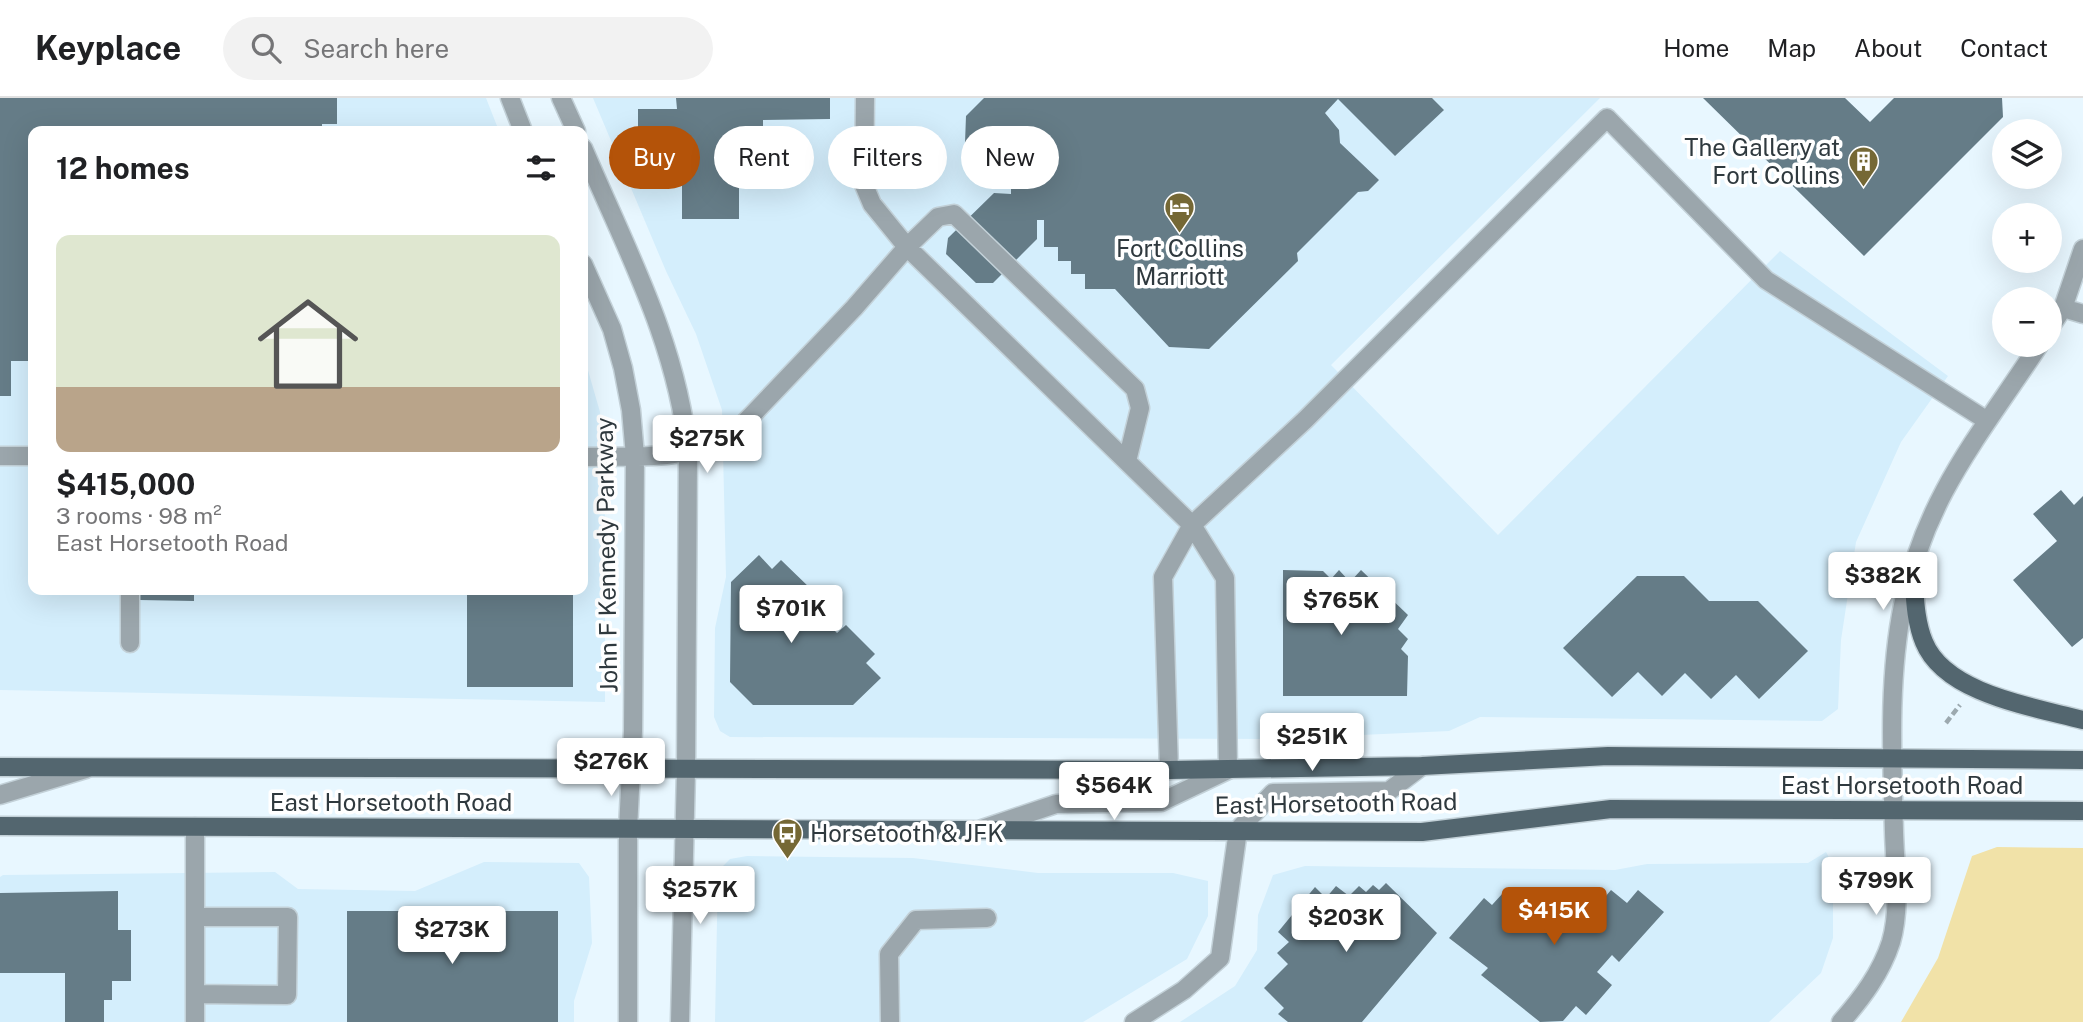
<!DOCTYPE html>
<html lang="en">
<head>
<meta charset="utf-8">
<style>
	:root { --surface:#fff; --page:#f2f2f2; --text:#202124; --muted:#757577; --line:#e0e0e0; --accent:#b45309 }
	body { margin:0; font-family:"Public Sans",sans-serif; background:var(--page); color:var(--text); height:100vh; display:flex; flex-direction:column; font-size:26px; white-space:nowrap }
	* { box-sizing:border-box; margin:0 }
	p { font-size:23px; color:var(--muted) }
	.icon { flex:none; width:38px; height:38px; fill:none; stroke:currentColor; stroke-width:2; stroke-linecap:round; stroke-linejoin:round }
	.map { position:relative; flex:1; overflow:hidden }
	.panel { position:absolute; left:28px; top:28px; width:560px; height:469px; display:flex; flex-direction:column; background:var(--surface); border-radius:14px; box-shadow:0 7px 28px #0002 }
	.panel>* { flex:none }
	.guide { position:absolute; left:609px; top:28px; width:665px; height:63px; display:flex; gap:14px }
	.buttons { position:absolute; left:1992px; top:21px; display:grid; gap:14px }
	.buttons a { display:grid; place-items:center; width:70px; height:70px; border-radius:50%; background:var(--surface); box-shadow:0 7px 28px #0002; font-size:35px }
	.price { position:absolute; translate:-50% -60px; padding:0 16px; border-radius:7px; background:#fff; color:#222; font-size:23px; line-height:46px; filter:drop-shadow(0 2px 4px #0008) }
	.price::after { content:''; position:absolute; left:50%; top:42px; width:21px; height:16px; margin-left:-10px; background:inherit; clip-path:polygon(0 0,100% 0,50% 100%) }
	.price.selected { background:var(--accent); color:#fff }
	ul { padding:0; list-style:none }
	li { display:grid; align-content:center; gap:14px; height:371px; padding:0 28px }
	li span { display:grid; place-items:center; height:217px; border-radius:14px; color:#555 }
	li>.icon { margin-inline-start:auto }
	span .icon { width:126px; height:126px; fill:#fffc; stroke-width:1 }
	li b { font-size:30px }
	h2 { display:flex; justify-content:space-between; align-items:center; height:84px; padding:0 28px; font-size:30px }
	.pill { padding:0 24px; border-radius:32px; background:var(--surface); box-shadow:0 7px 28px #0002; font-size:24px; line-height:63px }
	.pill.selected { background:var(--accent); color:#fff }
	header { display:flex; align-items:center; gap:42px; box-sizing:border-box; height:98px; padding:0 35px; background:var(--surface); border-bottom:2px solid var(--line) }
	header strong { font-size:33px }
	nav { display:flex; gap:38px; margin-inline-start:auto; font-size:24px }
	.search { width:490px; height:63px; background:var(--page); display:flex; align-items:center; gap:18px; box-sizing:border-box; padding:0 24px; border-radius:38px; color:var(--muted); font-size:26px }
	.map>svg:first-child { display:block }
	.built { fill:#d4eefc }
	.green { fill:#f1e2a8 }
	.building { fill:#657c87 }
	.lines { fill:none; stroke-linecap:round; stroke-linejoin:round }
	.minor-casing { stroke:#c3d1d8; stroke-width:21 }
	.major-casing { stroke:#c3d1d8; stroke-width:21 }
	.path { stroke:#9ca9af; stroke-width:4.5; stroke-dasharray:7 3.5; stroke-linecap:butt }
	.minor { stroke:#9ba6ac; stroke-width:18 }
	.major { stroke:#53666f; stroke-width:18 }
	.labels { text-anchor:middle; stroke-width:7; stroke-linejoin:round; paint-order:stroke }
	.poi-label { font-size:24px; fill:#2f393e; stroke:#fff; text-anchor:end }
	.street-label { font-size:24px; fill:#2f393e; stroke:#fff }
</style>
</head>
<body>
<header>
<strong>Keyplace</strong>
<div class="search"><svg class="icon" aria-label="search" viewBox="0 0 24 24"><circle cx="10" cy="10" r="6"/><path d="M15 15l6 6"/></svg>Search here</div>
<nav><a>Home</a><a>Map</a><a>About</a><a>Contact</a></nav>
</header>
<div class="map">
<svg width="2083" height="924" viewBox="0 0 2083 924">
	<rect width="100%" height="100%" fill="#e8f7ff"/>
	<!-- built -->
	<path class="built" d="M0,0h486l13,33h-466v459h550v-237l17,59 5,86v204l-605,-12z
		M593,0h1007l-269,267 167,170 282,-284 168,125 -47,66 -45,100 -15,98 -3,69 -16,12 -342,-4 -31,14 -175,8 -544,-2 -10,-6 -6,-14 1,-89 11,-51 -4,-167 -26,-76 -30,-63z
		M1826,754l7,13v73l-12,35 -52,49h-589l55,-36 22,-36 1,-35 15,-40 32,-9 310,4 32,-6 161,-1z
		M747,758l166,2 125,15h135l35,8v35l-21,43 -104,63h-368l3,-151 12,-12z
		M484,764l95,1 10,14 3,66 -18,58v21h-574v-145l3,-2 272,-3 23,17 117,2z"/>
	<!-- green -->
	<path class="green" d="M1997,749l86,1v174h-182l37,-64 34,-102z"/>
	<!-- building -->
	<path class="building" d="M0,0h337v26h-15v7h-289v230h-22v35h-11z
		M676,0h154v21l-67,1v63h-24v36h-57v-33h-13v-40h-31v-37h39z
		M984,0h448l12,12 -49,46 -57,-57 -13,14 14,17 1,13 39,37 -11,11 -10,1 -61,61 1,8 -89,88 -40,-2 -54,-58h-30v-15h-14v-13h-13v-14h-14v-27h-7v19l-44,44h-17l-30,-29 2,-16 46,-45 17,1v-6h-13l-11,-10 -1,-14 -21,-21 1,-27z
		M1703,0h142l25,24 24,-24h108l1,19 -139,139z
		M2061,392l13,15 9,-9v142l-11,9 -59,-67 44,-39 -24,-27z
		M759,457l13,14 9,-9 31,30 -9,9 34,34 9,-8 29,29 -9,9 15,15 -28,27h-100l-23,-23 1,-100z
		M1283,472l40,1 8,8 8,-9 11,12 11,-12 47,45 -10,14 10,10 -7,10 7,7 -1,40h-124z
		M1637,478h47l25,25h49l50,50 -49,48 -23,-24 -25,24 -26,-26 -23,23 -24,-24 -26,25 -49,-49z
		M140,492h54v11l-54,-1z
		M467,492h106v97h-106z
		M1386,785l51,50 -75,89h-74l-10,-8 6,-6 -20,-20 24,-24 -11,-11 12,-11 -11,-10 37,-45 11,11 10,-12 13,10 10,-10 7,6 7,-7 6,5z
		M1534,791l22,19 11,-13 9,8 11,-12 13,12 11,-13 16,13 11,-13 26,22 -45,50 -7,-7 -15,17 15,13 -26,30 -10,-9 -13,15 -23,1 -59,-47 7,-7 -39,-30 35,-40 8,7 11,-12 15,14z
		M118,793v39h13v51h-19v19h-8v22h-39v-49h-65v-80z
		M347,813h211v111h-211z"/>
	<g class="lines">
		<defs>
			<path id="minor" d="M510,0l13,33
				M561,0l15,33
				M865,0l-1,87 8,19 35,43 31,-30 16,-3 181,175 5,19 -13,53
				M583,50c42,99 95,196 105,305l-2,317 -6,252
				M583,166l29,65 11,39 8,42 4,46 -2,275 -5,98v193
				M2063,210l20,6
				M2049,231l14,-21 20,-59
				M0,358h33
				M583,359c50,-1 104,4 149,-21l122,-128 53,-61 285,278 113,-105 302,-302 159,162 220,140
				M130,545v-53
				M0,697l86,-26
				M195,729v195
				M982,731l74,-25 105,-2 67,-32 -3,-192 -33,-53 -29,52 6,193
				M195,819h93l-1,78 -92,-1
				M890,924l-1,-68 27,-34 71,-2
				M1134,924l50,-32 36,-32 18,-128 35,-37 116,-2 33,-25
				M1841,924c21,-24 40,-49 50,-80 10,-35 4,-74 3,-110 -2,-75 -6,-154 9,-227 23,-110 78,-171 136,-260"/>
			<path id="major" d="M1913,475c2,23 2,47 11,69 21,52 110,65 159,78
				M0,669l1169,3 253,-4 186,-10 475,4
				M0,728l1422,6 189,-23 472,2"/>
		</defs>
		<!-- minor casing -->
		<use href="#minor" class="minor-casing"/>
		<!-- major casing -->
		<use href="#major" class="major-casing"/>
		<!-- path -->
		<path class="path" d="M1946,625l14,-18"/>
		<!-- minor -->
		<use href="#minor" class="minor"/>
		<!-- major -->
		<use href="#major" class="major"/>
	</g>
	<!-- icons -->
	<defs>
		<symbol id="building-pin" viewBox="-11 -11 22 30"><path d="M0 17L-7.5 6A9.5 9.5 0 1 1 7.5 6Z" fill="#756835" stroke="#fff"/><path d="M-4-6H4V6H1V3H-1V6H-4ZM-2.5-4.3h1.7v1.8h-1.7ZM.8-4.3h1.7v1.8H.8ZM-2.5-1h1.7V.8h-1.7ZM.8-1h1.7V.8H.8Z" fill="#fff"/></symbol>
		<symbol id="hotel-pin" viewBox="-11 -11 22 30"><path d="M0 17L-7.5 6A9.5 9.5 0 1 1 7.5 6Z" fill="#756835" stroke="#fff"/><path d="M-6-4.5h1.5V1H6V5H4.5V3h-9V5H-6ZM-4 0a1.8 1.8 0 1 1 3.6 0ZM.5 0V-2.5h3Q6-2.5 6 0Z" fill="#fff"/></symbol>
		<symbol id="bus-pin" viewBox="-11 -11 22 30"><path d="M0 17L-7.5 6A9.5 9.5 0 1 1 7.5 6Z" fill="#756835" stroke="#fff"/><path d="M-5-6H5V4H4V6H2V4H-2V6H-4V4H-5ZM-3.5-4V0h7V-4ZM-3.5 1.2v1.5H-2V1.2ZM2 1.2v1.5H3.5V1.2Z" fill="#fff"/></symbol>
	</defs>
	<g fill-rule="evenodd">
		<use href="#building-pin" x="1846" y="46" width="35" height="47"/>
		<use href="#hotel-pin" x="1162" y="92" width="35" height="47"/>
		<use href="#bus-pin" x="770" y="718" width="35" height="47"/>
	</g>
	<g class="labels">
		<!-- poi labels -->
		<g class="poi-label">
			<text x="1840" y="58">The Gallery at<tspan x="1840" dy="28">Fort Collins</tspan></text>
			<text x="1180" y="159" text-anchor="middle">Fort Collins<tspan x="1180" dy="28">Marriott</tspan></text>
			<text x="810" y="744" text-anchor="start">Horsetooth &amp; JFK</text>
		</g>
		<!-- street labels -->
		<g class="street-label">
			<text transform="translate(607 457) rotate(-91)" y="8">John F Kennedy Parkway</text>
			<text x="1902" y="696">East Horsetooth Road</text>
			<text x="391" y="713">East Horsetooth Road</text>
			<text transform="translate(1336 706) rotate(-1)" y="8">East Horsetooth Road</text>
		</g>
	</g>
</svg>
<div class="buttons">
<a><svg class="icon" aria-label="layers" viewBox="0 0 24 24"><path d="M12 4l9 5-9 5-9-5zM3 14l9 5 9-5"/></svg></a>
<a>+</a>
<a>−</a>
</div>
<b class="price" style="left:707px;top:377px">$275K</b>
<b class="price" style="left:1883px;top:514px">$382K</b>
<b class="price" style="left:1341px;top:539px">$765K</b>
<b class="price" style="left:791px;top:547px">$701K</b>
<b class="price" style="left:1312px;top:675px">$251K</b>
<b class="price" style="left:611px;top:700px">$276K</b>
<b class="price" style="left:1114px;top:724px">$564K</b>
<b class="price" style="left:1876px;top:819px">$799K</b>
<b class="price" style="left:700px;top:828px">$257K</b>
<b class="price selected" style="left:1554px;top:849px">$415K</b>
<b class="price" style="left:1346px;top:856px">$203K</b>
<b class="price" style="left:452px;top:868px">$273K</b>
<div class="guide">
<a class="pill selected">Buy</a>
<a class="pill">Rent</a>
<a class="pill">Filters</a>
<a class="pill">New</a>
</div>
<section class="panel">
<h2>12 homes<svg class="icon" aria-label="filters" viewBox="0 0 24 24"><path d="M4 7h16M4 17h16"/><circle cx="9" cy="7" r="2"/><circle cx="15" cy="17" r="2"/></svg></h2>
<ul>
<li><span style="background:linear-gradient(#dfe7d0 70%,#b9a48a 0)"><svg class="icon" aria-label="home" viewBox="0 0 24 24"><path d="M3 11l9-7 9 7M6 9v11h12V9"/></svg></span><div><b>$415,000</b><p>3 rooms · 98 m²</p><p>East Horsetooth Road</p></div></li>
</ul>
</section>
</div>
</body>
</html>
